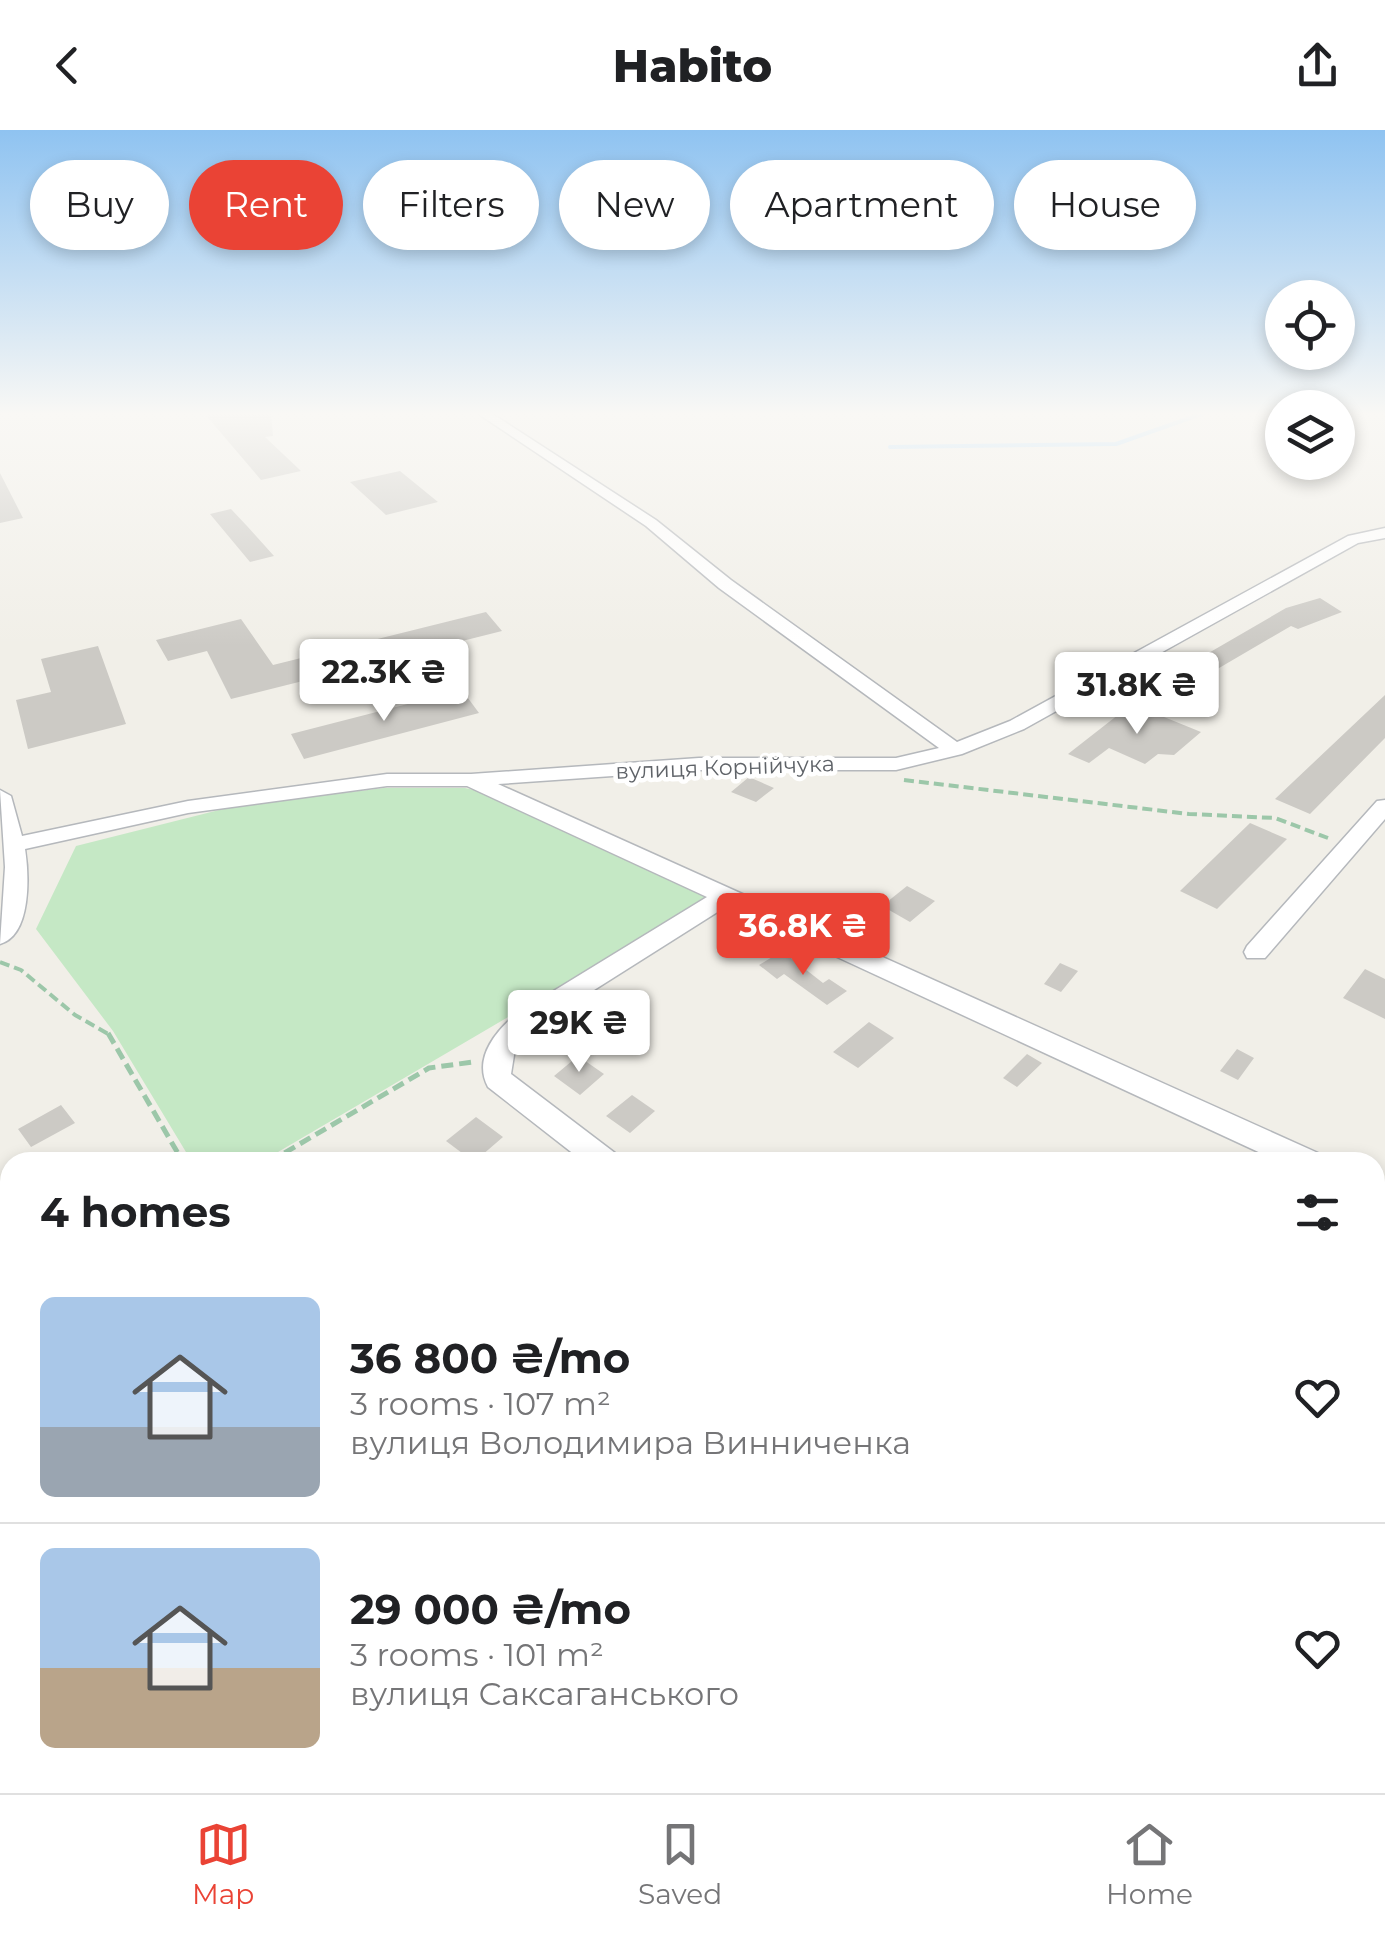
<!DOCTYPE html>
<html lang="en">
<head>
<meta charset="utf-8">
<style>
	:root { --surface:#fff; --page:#f2f2f2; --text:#202124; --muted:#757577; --line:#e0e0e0; --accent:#ea4335 }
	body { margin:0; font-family:Montserrat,sans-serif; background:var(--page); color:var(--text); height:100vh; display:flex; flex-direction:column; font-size:38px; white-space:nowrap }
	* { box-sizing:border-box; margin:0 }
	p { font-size:32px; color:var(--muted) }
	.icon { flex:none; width:55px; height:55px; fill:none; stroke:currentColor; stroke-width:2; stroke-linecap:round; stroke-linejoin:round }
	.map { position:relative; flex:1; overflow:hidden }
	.details { position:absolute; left:0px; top:1022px; width:1385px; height:642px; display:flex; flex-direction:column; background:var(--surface); border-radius:30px 30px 0 0; box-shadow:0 5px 15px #0003 }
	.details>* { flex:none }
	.guide { position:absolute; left:30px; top:30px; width:1325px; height:90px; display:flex; gap:20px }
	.buttons { position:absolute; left:1265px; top:150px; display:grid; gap:20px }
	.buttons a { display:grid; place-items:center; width:90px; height:90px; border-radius:50%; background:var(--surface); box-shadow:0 5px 15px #0003; font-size:50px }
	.price { position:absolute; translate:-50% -85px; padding:0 22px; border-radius:10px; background:#fff; color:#222; font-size:32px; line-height:65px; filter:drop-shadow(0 2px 5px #0008) }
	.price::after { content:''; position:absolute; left:50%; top:60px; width:30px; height:22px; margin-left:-15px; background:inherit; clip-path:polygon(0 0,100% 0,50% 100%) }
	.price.current { background:var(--accent); color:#fff }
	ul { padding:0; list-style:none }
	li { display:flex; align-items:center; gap:30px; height:250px; padding:0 40px }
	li+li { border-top:2px solid var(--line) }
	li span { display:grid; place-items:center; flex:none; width:280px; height:200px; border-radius:15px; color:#555 }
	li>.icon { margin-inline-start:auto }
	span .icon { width:120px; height:120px; fill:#fffc; stroke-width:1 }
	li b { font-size:42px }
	h2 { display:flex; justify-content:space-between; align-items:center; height:120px; padding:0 40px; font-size:42px }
	.pill { padding:0 35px; border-radius:45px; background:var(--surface); box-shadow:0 5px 15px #0003; font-size:35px; line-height:90px }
	.pill.current { background:var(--accent); color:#fff }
	header { display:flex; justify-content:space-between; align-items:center; height:130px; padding:0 40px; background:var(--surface); font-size:45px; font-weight:800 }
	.tab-bar { display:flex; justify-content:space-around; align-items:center; height:140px; border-top:2px solid var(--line); background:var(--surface); font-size:28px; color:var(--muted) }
	.tab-bar a { display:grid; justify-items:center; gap:5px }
	.tab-bar .current { color:var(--accent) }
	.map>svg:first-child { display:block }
	.green { fill:#c5e8c5 }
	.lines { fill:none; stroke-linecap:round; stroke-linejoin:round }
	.stream { stroke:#aadaff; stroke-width:4 }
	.building { fill:#cccac5 }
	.street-casing { stroke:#b5b8bc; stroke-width:3 }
	.path-far1 { stroke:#9cc7a9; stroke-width:4; stroke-dasharray:10 5; stroke-linecap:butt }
	.path { stroke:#9cc7a9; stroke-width:5; stroke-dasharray:12 6; stroke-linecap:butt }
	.street { fill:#fff; fill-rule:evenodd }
	.labels { text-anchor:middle; stroke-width:9; stroke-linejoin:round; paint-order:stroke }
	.far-street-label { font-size:22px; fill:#5f6368; stroke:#fff }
</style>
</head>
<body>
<header><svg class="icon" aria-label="back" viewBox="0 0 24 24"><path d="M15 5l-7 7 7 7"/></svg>Habito<svg class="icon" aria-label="share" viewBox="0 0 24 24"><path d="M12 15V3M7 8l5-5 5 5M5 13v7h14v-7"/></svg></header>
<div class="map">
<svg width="1385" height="1663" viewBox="0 0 1385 1663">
	<rect width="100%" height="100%" fill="#f1efe8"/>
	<!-- green -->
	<path class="green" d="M384,658h81l23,5 223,105 -450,264h-69l-79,-131 -77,-102 40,-83 159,-40z"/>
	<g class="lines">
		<!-- stream -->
		<path class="stream" d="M890,317l226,-3 88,-31"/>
	</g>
	<!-- building -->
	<path class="building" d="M204,283h67l2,23 -8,1 36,34 -40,9z
		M400,341l38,31 -52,13 -36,-33z
		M0,343l23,45 -23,5z
		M231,379l16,17 27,30 -24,6 -40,-48z
		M1320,468l22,14 -44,17 -7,-3 -89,52 -21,-9 105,-61z
		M486,482l16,19 -271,68 -24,-48 -39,10 -12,-21 85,-21 32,46z
		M98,516l28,78 -98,25 -12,-49 35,-8 -10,-33z
		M462,560l17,23 -175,46 -13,-25z
		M1385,565v43l-75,76 -35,-15z
		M1132,574l69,28 -27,23 -16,-1 -13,10 -36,-16 -20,15 -21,-9z
		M749,647l25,11 -18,14 -25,-10z
		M1250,693l37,16 -70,70 -37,-18z
		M907,756l28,15 -25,21 -28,-16z
		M782,821l41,32 6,-4 18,12 -20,14 -43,-31 -7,5 -18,-14z
		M1060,833l18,8 -17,21 -17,-8z
		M1365,839l20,10v40l-42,-21z
		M869,892l25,16 -36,30 -25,-16z
		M1237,919l17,9 -16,22 -18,-9z
		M1027,924l15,9 -25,24 -14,-9z
		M578,926l26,18 -24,21 -26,-19z
		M632,965l23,16 -25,22 -24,-17z
		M61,975l14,18 -44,24 -13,-18z
		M476,987l27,20 -29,25 -28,-21z"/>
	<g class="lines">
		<defs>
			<path id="street" d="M477,283h14l165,107 75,60 226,162 53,-21 338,-185 37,-8v10l-27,5 -334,186 -62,25 -66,16h-197l-201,14 820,369 5,9h-43l-553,-256 -193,122 -19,21 -4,25 104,79 5,9h-36l-96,-75c-15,-28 7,-55 28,-73l191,-117 -240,-111h-80l-199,27 -163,36c4,25 7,86 -25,95l5,-77 -5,-77 11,6 11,40 166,-35 199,-27h84l228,-16h197l43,-10 -220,-160 -73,-62z
				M1385,670v19l-120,139h-18l-3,-6 3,-6 130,-145z
				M1375,1050l10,4v27l-10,-4z
				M0,1382l10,4v47l-10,-4z
				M1375,1599l10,4v46l-10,-4z
				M165,1655h47l3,8h-46z"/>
		</defs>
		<!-- street casing -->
		<use href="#street" class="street-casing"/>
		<!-- path-far1 -->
		<path class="path-far1" d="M904,650l285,34 86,4 53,20
			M0,832l21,8 54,45 35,20"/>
		<!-- path -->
		<path class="path" d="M108,903l75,129
			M269,1032l160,-94 44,-6"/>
		<!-- street -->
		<use href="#street" class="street"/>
	</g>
	<!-- sky -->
	<linearGradient id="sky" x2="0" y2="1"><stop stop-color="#8fc3f1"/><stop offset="0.55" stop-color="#f9f8f5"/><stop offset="1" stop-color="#f9f8f5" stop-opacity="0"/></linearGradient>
	<rect width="1385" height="516" fill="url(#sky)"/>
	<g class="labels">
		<!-- far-street labels -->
		<g class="far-street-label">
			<text transform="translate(725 637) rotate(-2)" y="8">вулиця Корнійчука</text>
		</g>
	</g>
</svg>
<div class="buttons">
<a><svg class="icon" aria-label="locate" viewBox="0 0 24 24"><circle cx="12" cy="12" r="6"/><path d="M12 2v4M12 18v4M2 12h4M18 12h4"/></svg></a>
<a><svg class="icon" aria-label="layers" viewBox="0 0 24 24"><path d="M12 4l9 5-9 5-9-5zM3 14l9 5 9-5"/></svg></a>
</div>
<b class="price" style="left:384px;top:594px">22.3K ₴</b>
<b class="price" style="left:1137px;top:607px">31.8K ₴</b>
<b class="price current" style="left:803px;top:848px">36.8K ₴</b>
<b class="price" style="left:579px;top:945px">29K ₴</b>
<div class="guide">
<a class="pill">Buy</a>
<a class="pill current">Rent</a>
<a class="pill">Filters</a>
<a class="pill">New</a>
<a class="pill">Apartment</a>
<a class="pill">House</a>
</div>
<section class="details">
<h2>4 homes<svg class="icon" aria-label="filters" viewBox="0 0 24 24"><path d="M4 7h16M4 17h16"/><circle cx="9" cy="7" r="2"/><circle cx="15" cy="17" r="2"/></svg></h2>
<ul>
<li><span style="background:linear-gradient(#a9c7e8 65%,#9aa5b1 0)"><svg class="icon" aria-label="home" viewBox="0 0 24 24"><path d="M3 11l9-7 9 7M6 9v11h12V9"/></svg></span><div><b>36 800 ₴/mo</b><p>3 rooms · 107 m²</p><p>вулиця Володимира Винниченка</p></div><svg class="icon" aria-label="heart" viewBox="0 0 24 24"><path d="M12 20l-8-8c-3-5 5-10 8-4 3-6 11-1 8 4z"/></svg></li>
<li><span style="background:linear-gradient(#a9c7e8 60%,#b9a48a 0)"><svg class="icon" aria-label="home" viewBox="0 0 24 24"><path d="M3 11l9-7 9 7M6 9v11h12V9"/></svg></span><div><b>29 000 ₴/mo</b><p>3 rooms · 101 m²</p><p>вулиця Саксаганського</p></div><svg class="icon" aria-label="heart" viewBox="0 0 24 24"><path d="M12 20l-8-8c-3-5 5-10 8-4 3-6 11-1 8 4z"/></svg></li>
</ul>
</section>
</div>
<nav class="tab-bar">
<a class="current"><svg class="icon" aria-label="map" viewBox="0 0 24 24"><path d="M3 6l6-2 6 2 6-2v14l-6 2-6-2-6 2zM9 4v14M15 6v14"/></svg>Map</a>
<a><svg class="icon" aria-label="saved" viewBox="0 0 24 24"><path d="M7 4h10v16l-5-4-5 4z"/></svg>Saved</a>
<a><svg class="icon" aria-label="home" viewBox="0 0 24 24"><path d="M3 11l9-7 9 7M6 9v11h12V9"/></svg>Home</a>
</nav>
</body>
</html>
